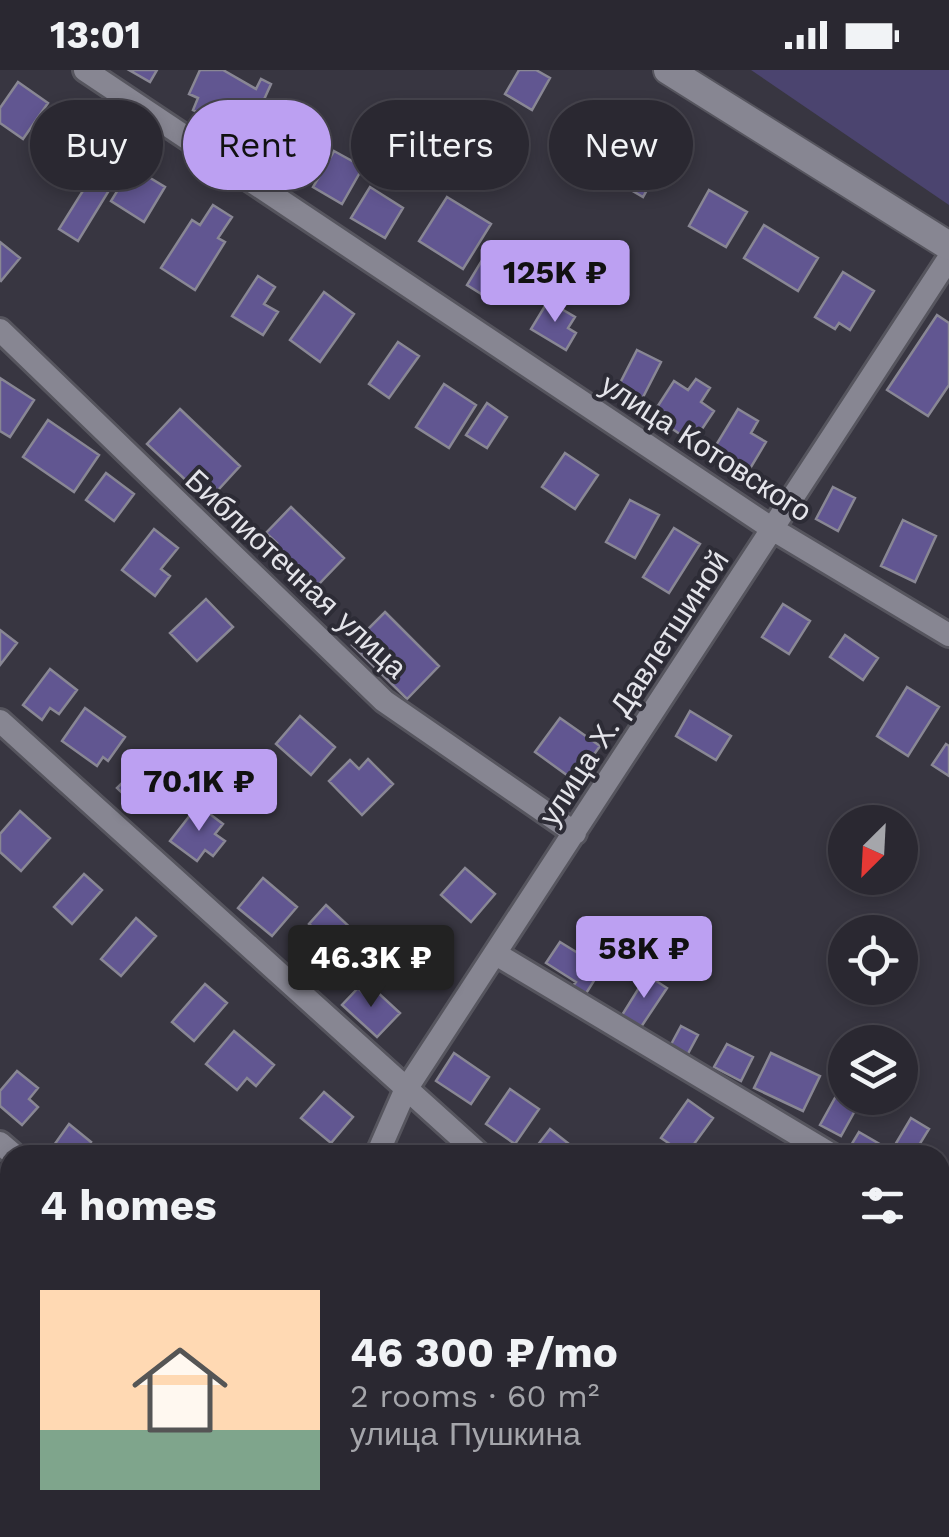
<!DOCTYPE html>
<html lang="en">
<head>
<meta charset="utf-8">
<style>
	:root { --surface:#2a2831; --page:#36343d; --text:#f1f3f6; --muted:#a5a6ab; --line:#46444d; --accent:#bca0f2 }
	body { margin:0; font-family:"Work Sans",sans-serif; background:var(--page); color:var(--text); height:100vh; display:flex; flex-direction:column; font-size:38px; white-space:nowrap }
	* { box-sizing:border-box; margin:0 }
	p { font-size:32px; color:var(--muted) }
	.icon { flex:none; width:55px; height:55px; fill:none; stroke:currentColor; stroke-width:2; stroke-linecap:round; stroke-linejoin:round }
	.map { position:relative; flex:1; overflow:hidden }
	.drawer { position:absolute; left:0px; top:1075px; width:950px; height:392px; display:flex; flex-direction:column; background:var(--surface); border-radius:30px 30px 0 0; box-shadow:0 5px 15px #0003,0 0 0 2px var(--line) }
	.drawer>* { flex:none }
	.guide { position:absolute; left:30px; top:30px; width:890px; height:90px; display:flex; gap:20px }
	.needle { width:65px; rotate:204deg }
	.controls { position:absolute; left:828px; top:735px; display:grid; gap:20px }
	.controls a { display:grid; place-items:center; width:90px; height:90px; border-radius:50%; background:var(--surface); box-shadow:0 5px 15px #0003,0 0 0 2px var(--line); font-size:50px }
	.price { position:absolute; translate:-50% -85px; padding:0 22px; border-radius:10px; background:var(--accent); color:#111; font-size:32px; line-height:65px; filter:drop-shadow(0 2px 5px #0008) }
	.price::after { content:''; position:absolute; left:50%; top:60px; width:30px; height:22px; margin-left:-15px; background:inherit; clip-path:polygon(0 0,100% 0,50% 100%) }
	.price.active { background:#222; color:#fff }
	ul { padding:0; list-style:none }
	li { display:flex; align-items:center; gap:30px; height:250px; padding:0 40px }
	li span { display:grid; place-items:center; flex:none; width:280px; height:200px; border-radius:0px; color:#555 }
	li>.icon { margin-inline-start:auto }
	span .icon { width:120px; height:120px; fill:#fffc; stroke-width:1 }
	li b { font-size:42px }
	h2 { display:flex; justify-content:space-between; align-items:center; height:120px; padding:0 40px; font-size:42px }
	.tag { padding:0 35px; border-radius:45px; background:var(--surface); box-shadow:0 5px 15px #0003,0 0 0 2px var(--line); font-size:35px; line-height:90px }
	.tag.active { background:var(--accent); color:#111 }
	.status { display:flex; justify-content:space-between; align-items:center; height:70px; padding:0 50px; background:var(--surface); direction:ltr }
	.status svg { height:28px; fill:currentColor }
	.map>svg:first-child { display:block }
	.green { fill:#4b446f }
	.building { fill:#615691; stroke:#898794; stroke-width:2.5 }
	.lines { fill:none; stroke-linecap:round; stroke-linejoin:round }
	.minor-casing { stroke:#56555e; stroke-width:28 }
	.tertiary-casing { stroke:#56555e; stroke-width:32 }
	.minor { stroke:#878692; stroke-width:22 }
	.tertiary { stroke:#878692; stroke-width:28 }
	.labels { text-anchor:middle; stroke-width:8; stroke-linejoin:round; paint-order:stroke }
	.street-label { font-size:30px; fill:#e4e4ea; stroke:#2d2c36 }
</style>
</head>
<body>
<div class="status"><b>13:01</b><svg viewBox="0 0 49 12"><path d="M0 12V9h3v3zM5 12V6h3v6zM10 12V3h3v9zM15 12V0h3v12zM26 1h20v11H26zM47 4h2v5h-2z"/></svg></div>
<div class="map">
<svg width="949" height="1467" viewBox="0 0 949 1467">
	<rect width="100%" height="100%" fill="#383641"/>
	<!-- green -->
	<path class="green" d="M751,0h198v135z"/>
	<!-- building -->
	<path class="building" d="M129,0h28l-7,12z
		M200,0h23l33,19 5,-10 10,5 -23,51 -55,-25 5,-12 -9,-4z
		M519,0h17l14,8 -18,32 -27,-16z
		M18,12l30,21 -25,36 -23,-16v-15z
		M581,32l27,18 -25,40 -28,-19z
		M75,59l24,14 2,-4 11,7 5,-9 18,11 -57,93 -19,-12 32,-51 -34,-20z
		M637,71l28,17 -22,39 -29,-17z
		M334,81l29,16 -21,37 -29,-17z
		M132,97l33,20 -21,35 -33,-21z
		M370,117l33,21 -18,30 -34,-20z
		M709,120l38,22 -21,35 -37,-21z
		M447,127l44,27 -28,45 -44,-28z
		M213,135l19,12 -14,21 7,4 -30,48 -34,-22 31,-48 8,5z
		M764,155l54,33 -20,33 -54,-33z
		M0,172l20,16 -19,23 -1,-1z
		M484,187l24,14 -17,29 -24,-15z
		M843,202l31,19 -24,39 -11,-7 -4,6 -20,-12z
		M258,206l17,11 -11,17 14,8 -15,23 -31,-19z
		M324,222l30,22 -34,48 -30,-22z
		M548,231l27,16 -7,11 8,5 -10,17 -35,-21z
		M937,245l12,8v62l-21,31 -41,-26z
		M398,272l21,14 -30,42 -20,-14z
		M637,280l24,12 -19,37 -24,-12z
		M0,308l34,22 -24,37 -10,-6z
		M696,309l14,9 -9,14 13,9 -14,21 -6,-4 -7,11 -35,-24 22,-34 14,9z
		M444,314l32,21 -27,43 -33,-21z
		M487,333l20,14 -20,31 -21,-13z
		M180,339l60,57 -32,35 -61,-57z
		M738,339l20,12 -7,12 15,9 -18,30 -35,-22z
		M48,350l51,35 -25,37 -51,-35z
		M565,383l33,22 -23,34 -33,-22z
		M106,403l28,21 -20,27 -28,-21z
		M833,417l22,11 -17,33 -22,-12z
		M630,430l29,15 -24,43 -29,-16z
		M291,437l53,51 -26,27 -9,-9 -10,11 -33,-32 11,-12 -11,-10z
		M903,450l33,16 -21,46 -34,-16z
		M674,458l26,16 -31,49 -26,-16z
		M154,459l24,19 -17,21 9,7 -15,20 -33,-26z
		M206,529l27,28 -36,34 -27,-28z
		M783,534l27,17 -21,33 -27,-17z
		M385,542l54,54 -32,33 -55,-54z
		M0,560l17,13 -17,22z
		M845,565l33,23 -15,22 -33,-23z
		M50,599l27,21 -18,24 -9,-6 -8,12 -19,-15z
		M907,617l32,20 -31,49 -31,-20z
		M85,638l40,29 -17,24 -5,-4 -6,9 -35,-25z
		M690,641l41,25 -15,24 -40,-24z
		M300,646l35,31 -24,28 -35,-31z
		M560,648l40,28 -25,35 -40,-29z
		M946,674l3,2v30l-17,-11z
		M368,689l25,25 -31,31 -33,-34 21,-21 9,9z
		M140,695l19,18 -23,23 -19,-18z
		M198,735l25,19 -8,10 10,7 -12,15 -8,-6 -8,11 -27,-20z
		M20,741l30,27 -29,33 -21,-19v-18z
		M465,798l30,26 -24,28 -30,-27z
		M84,804l18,16 -30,34 -18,-17z
		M263,808l34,29 -25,29 -34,-28z
		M326,835l29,27 -37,41 -22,-20 20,-23 -7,-6z
		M136,848l20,18 -35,40 -20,-17z
		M560,872l42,26 -17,27 -13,-8 4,-5 -30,-19z
		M647,905l20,13 -26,39 -19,-12z
		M205,914l22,19 -33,38 -22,-19z
		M358,918l8,8 7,-8 27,25 -23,24 -35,-32z
		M681,956l17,9 -14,26 -17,-9z
		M234,961l40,34 -18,21 -9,-8 -10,12 -31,-26z
		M727,974l26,13 -12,24 -27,-14z
		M454,983l35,24 -18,27 -35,-23z
		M771,983l49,23 -17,35 -49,-23z
		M17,1001l21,17 -9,11 9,8 -16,18 -22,-19v-15z
		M841,1017l4,11h17l-21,38 -21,-11z
		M510,1019l29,20 -24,35 -29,-20z
		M324,1022l29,25 -22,26 -30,-25z
		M688,1030l25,18 -27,37 -25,-17z
		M911,1048l18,11 -16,26h-24z
		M69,1054l22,18 -11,13h-33z
		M550,1059l19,15 -9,11h-30z
		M859,1062l24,14 -6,9h-24l3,-5 -6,-3z
		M0,1336l10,7v38l-10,13z
		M940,1408l9,6 -1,32 -8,-5z
		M99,1458h21l10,6 -37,3z
		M252,1458h31l9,2 -2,7h-42z
		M444,1458h24l10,9h-42z
		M611,1458h13l10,9h-32z
		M756,1458h41l-9,9h-21z"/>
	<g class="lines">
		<defs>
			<path id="minor" d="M85,0l689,460 175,105
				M0,260l384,371 191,132
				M0,651l480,434
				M496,884l336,201
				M0,1073l14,12
				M377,1085l28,-64 544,-833
				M940,1149l9,6
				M519,1458l11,9
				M912,1458l11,9
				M214,1467l3,-9"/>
			<path id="tertiary" d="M668,0l281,176"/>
		</defs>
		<!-- minor casing -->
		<use href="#minor" class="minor-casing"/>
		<!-- tertiary casing -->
		<use href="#tertiary" class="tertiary-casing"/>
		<!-- minor -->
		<use href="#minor" class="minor"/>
		<!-- tertiary -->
		<use href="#tertiary" class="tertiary"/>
	</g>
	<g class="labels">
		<!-- street labels -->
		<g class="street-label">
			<text transform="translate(706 378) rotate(33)" y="10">улица Котовского</text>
			<text transform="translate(296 504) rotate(43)" y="10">Библиотечная улица</text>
			<text transform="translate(634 618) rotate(-57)" y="10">улица Х. Давлетшиной</text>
		</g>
	</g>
</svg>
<div class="controls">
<a><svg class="needle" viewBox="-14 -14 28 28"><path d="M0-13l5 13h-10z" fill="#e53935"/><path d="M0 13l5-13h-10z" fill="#a5a6ab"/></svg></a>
<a><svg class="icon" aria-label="locate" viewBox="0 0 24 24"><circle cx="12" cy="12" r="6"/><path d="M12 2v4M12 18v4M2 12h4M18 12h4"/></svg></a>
<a><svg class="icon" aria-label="layers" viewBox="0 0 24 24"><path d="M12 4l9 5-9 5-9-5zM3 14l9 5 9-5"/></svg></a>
</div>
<b class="price" style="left:555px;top:255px">125K ₽</b>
<b class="price" style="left:199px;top:764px">70.1K ₽</b>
<b class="price" style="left:644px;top:931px">58K ₽</b>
<b class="price active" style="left:371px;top:940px">46.3K ₽</b>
<div class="guide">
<a class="tag">Buy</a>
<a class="tag active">Rent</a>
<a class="tag">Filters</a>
<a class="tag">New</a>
</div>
<section class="drawer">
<h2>4 homes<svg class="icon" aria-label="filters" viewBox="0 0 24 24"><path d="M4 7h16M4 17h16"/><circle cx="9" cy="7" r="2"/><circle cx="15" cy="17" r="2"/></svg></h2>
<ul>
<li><span style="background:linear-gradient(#ffd9b3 70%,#7fa58c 0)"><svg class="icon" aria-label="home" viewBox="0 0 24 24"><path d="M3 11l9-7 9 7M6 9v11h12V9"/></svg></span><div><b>46 300 ₽/mo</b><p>2 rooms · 60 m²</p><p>улица Пушкина</p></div></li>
</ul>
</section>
</div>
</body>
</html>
